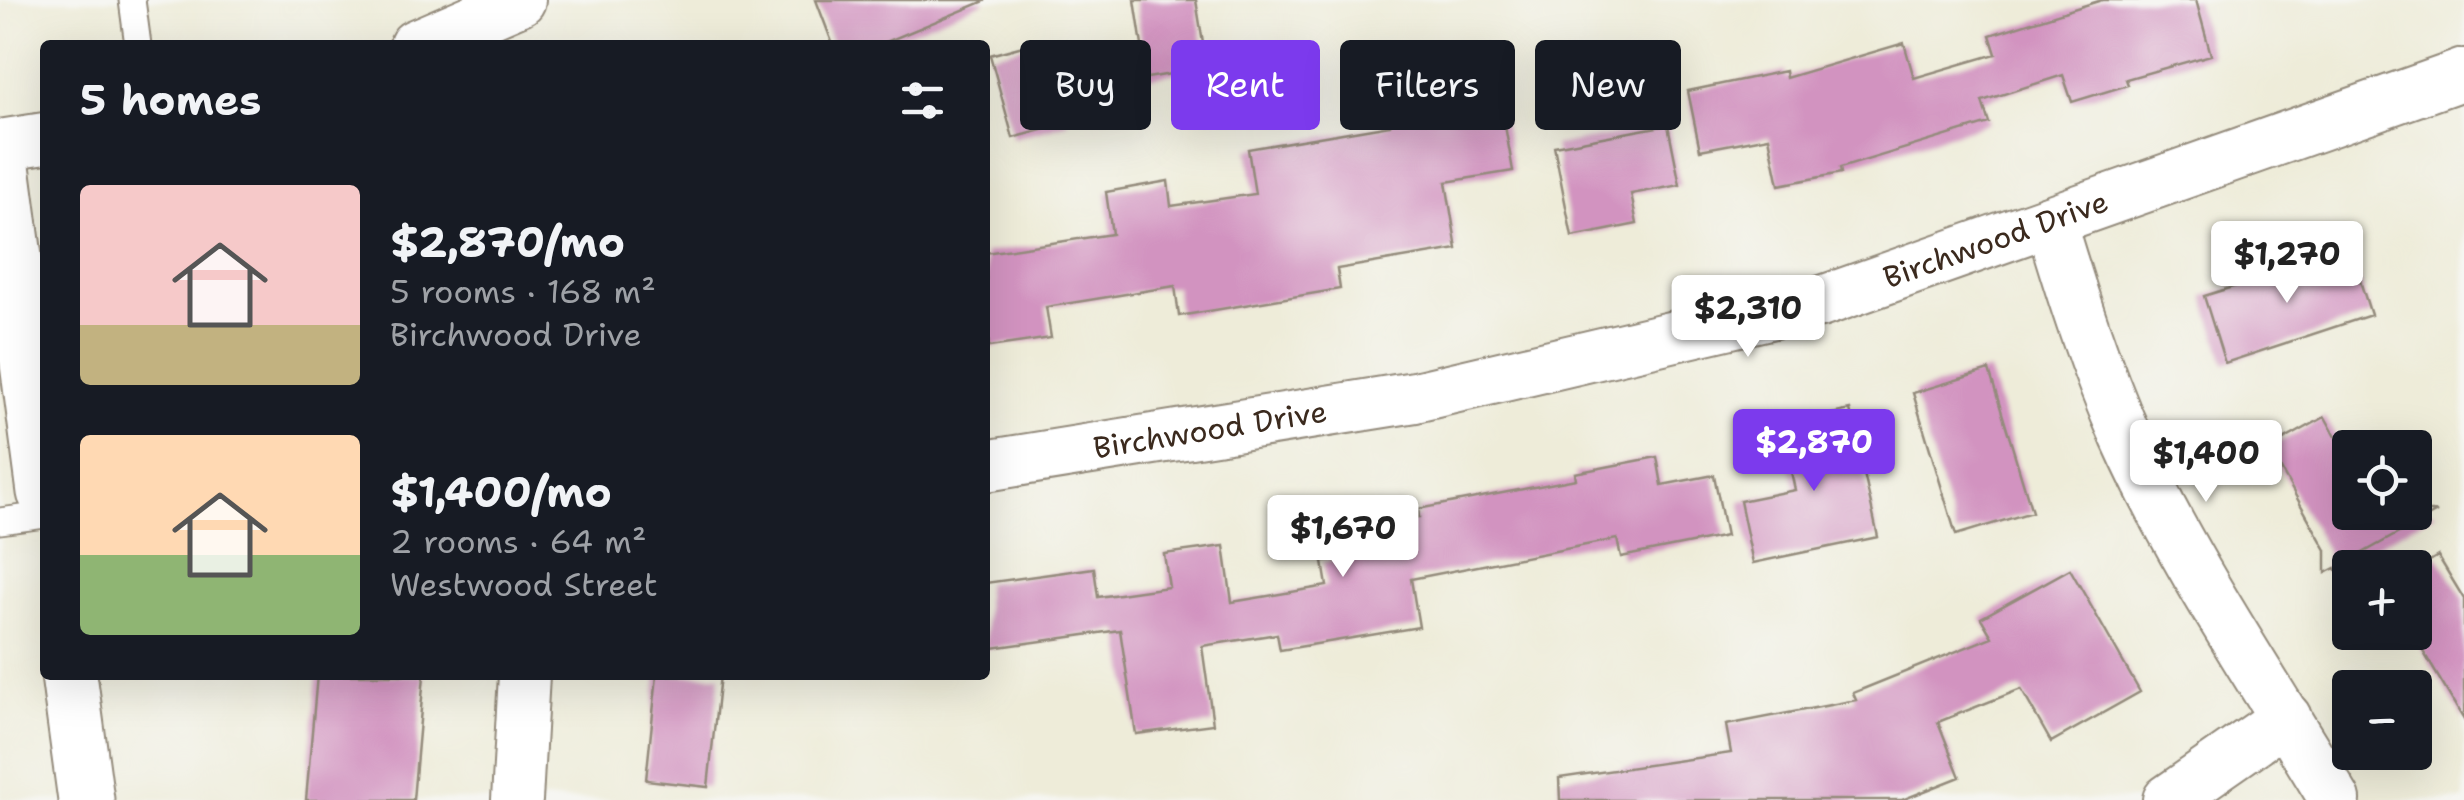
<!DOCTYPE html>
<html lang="en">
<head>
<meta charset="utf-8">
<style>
	:root { --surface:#171b24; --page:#20242c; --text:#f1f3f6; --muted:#9ea1a6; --accent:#7c3aed }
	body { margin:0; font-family:"Shantell Sans",sans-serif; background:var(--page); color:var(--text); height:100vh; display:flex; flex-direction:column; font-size:38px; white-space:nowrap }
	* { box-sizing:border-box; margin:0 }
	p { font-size:32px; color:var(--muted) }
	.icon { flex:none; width:55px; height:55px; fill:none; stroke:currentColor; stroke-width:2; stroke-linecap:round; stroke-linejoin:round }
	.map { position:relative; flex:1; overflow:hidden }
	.side { position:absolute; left:40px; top:40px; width:950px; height:640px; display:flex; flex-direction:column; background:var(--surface); border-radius:10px; box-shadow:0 10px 40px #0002 }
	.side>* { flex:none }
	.guide { position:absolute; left:1020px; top:40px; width:950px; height:90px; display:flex; gap:20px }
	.tools { position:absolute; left:2332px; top:430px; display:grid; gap:20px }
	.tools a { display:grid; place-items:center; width:100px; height:100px; border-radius:10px; background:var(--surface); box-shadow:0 10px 40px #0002; font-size:50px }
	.price { position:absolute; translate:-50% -85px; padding:0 22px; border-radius:10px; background:#fff; color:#222; font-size:32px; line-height:65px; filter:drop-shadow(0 2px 5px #0008) }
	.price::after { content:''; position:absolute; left:50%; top:60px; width:30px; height:22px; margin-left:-15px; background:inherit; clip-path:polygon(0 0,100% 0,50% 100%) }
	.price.current { background:var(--accent); color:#fff }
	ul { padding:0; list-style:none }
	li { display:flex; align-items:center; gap:30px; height:250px; padding:0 40px }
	li span { display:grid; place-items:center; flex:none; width:280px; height:200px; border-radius:10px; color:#555 }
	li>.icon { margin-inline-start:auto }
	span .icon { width:120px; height:120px; fill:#fffc; stroke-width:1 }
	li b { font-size:42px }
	h2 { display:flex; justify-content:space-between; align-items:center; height:120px; padding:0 40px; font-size:42px }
	.pill { padding:0 35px; border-radius:10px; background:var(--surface); box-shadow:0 10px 40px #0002; font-size:35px; line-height:90px }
	.pill.current { background:var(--accent); color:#fff }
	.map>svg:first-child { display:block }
	.building { fill:#d293c0 }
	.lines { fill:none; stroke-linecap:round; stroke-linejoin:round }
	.service-casing { stroke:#948b7c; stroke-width:29 }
	.minor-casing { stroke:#948b7c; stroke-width:54 }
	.tertiary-casing { stroke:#948b7c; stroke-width:59 }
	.service { stroke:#fff; stroke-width:25 }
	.minor { stroke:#fff; stroke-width:50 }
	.tertiary { stroke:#fff; stroke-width:55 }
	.labels { text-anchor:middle; stroke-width:8; stroke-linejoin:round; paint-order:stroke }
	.street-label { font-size:30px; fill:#3b2a1e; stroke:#f6f6f2 }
</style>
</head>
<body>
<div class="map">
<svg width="2464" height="800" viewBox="0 0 2464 800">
	<rect width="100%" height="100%" fill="#f6f6f2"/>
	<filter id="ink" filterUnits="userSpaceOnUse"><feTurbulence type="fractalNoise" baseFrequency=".01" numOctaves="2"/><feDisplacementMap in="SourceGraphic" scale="20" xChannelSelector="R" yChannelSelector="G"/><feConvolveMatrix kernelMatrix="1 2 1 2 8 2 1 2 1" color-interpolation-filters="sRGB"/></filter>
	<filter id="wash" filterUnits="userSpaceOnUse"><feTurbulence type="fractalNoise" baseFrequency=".0048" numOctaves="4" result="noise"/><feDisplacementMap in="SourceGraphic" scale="40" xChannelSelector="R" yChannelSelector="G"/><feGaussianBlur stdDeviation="2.25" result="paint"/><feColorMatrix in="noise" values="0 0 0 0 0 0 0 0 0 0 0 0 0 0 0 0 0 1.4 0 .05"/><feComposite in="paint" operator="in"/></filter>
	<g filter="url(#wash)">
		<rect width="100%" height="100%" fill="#eeecd9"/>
		<g id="blocks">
			<!-- building -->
			<path class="building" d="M816,0h169v1l-106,44h-46z
				M1135,0h61l11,68 -60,10z
				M2102,0h94l15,55 -85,24 2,6 -56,17 -9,-27 -81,26 7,22 -149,45 1,5 -62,12 -10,-48 -69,13 -12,-59 97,-20 1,7 118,-35 10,35 82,-24 -6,-19z
				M1045,40l23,83 -55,15 -23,-83z
				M1495,69l18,102 -67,11 11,67 -120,20 3,20 -161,27 -4,-30 -129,21 5,31 -62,9 -4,-94 127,-19 -6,-42 62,-11 3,25 84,-12 -7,-45 142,-24 -7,-38z
				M1668,125l12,60 -49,9 6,30 -65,13 -18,-91z
				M2350,250l21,65 -146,48 -21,-67z
				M1989,370l43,142 -76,23 -43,-142z
				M1850,410l28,127 -125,26 -13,-62 55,-11 -14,-65z
				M2325,417l25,45v50h87l-87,48v34l-14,-26 -10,5v-23l-57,-102z
				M1657,457l5,28 52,-10 12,61 -105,21 -4,-18 -206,40 8,48 -139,23 -3,-16 -75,12 11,78 -77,10 -16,-104 -135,19v-66l109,-15 4,29 71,-10 -5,-33 60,-8 8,56 95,-16 -4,-24 21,-3 -5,-29 80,-13 -1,-8 158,-30 -1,-6z
				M2438,556l26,43v121l-49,-82v-68z
				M2070,569l70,123 -89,50 -30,-53 -83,33 22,55 -58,23h-342l-1,-22 172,-25 -5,-28 130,-25 -3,-7 139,-56 -11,-19z
				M317,675h107l-11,125h-107z
				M657,675h63l-12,112 -62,-7z"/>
		</g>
	</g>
	<g filter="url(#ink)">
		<use href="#blocks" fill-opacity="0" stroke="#948b7c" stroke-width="2.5"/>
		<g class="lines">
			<defs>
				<path id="service" d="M132,0l6,45
					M0,521l45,-6"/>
				<g id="minor">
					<path d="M415,45l105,-45"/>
					<path d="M0,145l45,-7"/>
					<path d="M2050,221c22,74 45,146 76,216 57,127 138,244 209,363"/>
					<path id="s1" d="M985,466l430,-69 405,-95 644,-228"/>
					<path d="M517,800l7,-125"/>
					<path d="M2168,800l118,-82"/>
				</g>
				<path id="tertiary" d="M0,151l45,341
					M69,675l17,125"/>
			</defs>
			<!-- service casing -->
			<use href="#service" class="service-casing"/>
			<!-- minor casing -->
			<use href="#minor" class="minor-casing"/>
			<!-- tertiary casing -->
			<use href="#tertiary" class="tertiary-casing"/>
			<!-- service -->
			<use href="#service" class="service"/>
			<!-- minor -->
			<use href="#minor" class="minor"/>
			<!-- tertiary -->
			<use href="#tertiary" class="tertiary"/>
		</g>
	</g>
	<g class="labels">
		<!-- street labels -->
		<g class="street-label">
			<text dy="10" stroke="none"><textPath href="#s1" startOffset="1038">Birchwood Drive</textPath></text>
			<text dy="10" stroke="none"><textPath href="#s1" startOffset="228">Birchwood Drive</textPath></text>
		</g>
	</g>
</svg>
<div class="tools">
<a><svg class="icon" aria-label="locate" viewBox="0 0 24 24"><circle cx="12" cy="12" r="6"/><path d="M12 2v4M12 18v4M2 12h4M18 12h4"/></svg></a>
<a>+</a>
<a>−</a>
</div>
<b class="price" style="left:2287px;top:306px">$1,270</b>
<b class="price" style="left:1748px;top:360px">$2,310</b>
<b class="price current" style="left:1814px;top:494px">$2,870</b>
<b class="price" style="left:2206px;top:505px">$1,400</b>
<b class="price" style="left:1343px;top:580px">$1,670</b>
<div class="guide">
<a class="pill">Buy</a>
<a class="pill current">Rent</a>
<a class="pill">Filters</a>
<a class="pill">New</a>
</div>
<section class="side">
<h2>5 homes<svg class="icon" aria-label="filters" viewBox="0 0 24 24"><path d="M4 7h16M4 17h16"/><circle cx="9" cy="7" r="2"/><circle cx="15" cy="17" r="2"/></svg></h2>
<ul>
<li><span style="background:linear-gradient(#f6c9c9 70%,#c2b280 0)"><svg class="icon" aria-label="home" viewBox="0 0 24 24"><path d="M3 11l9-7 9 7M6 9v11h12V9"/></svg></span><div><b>$2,870/mo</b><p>5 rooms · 168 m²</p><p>Birchwood Drive</p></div></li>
<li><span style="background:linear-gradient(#ffd9b3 60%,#8fb573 0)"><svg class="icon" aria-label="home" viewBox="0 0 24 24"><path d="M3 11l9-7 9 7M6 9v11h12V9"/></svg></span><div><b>$1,400/mo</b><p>2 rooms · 64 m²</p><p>Westwood Street</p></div></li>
</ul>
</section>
</div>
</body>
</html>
